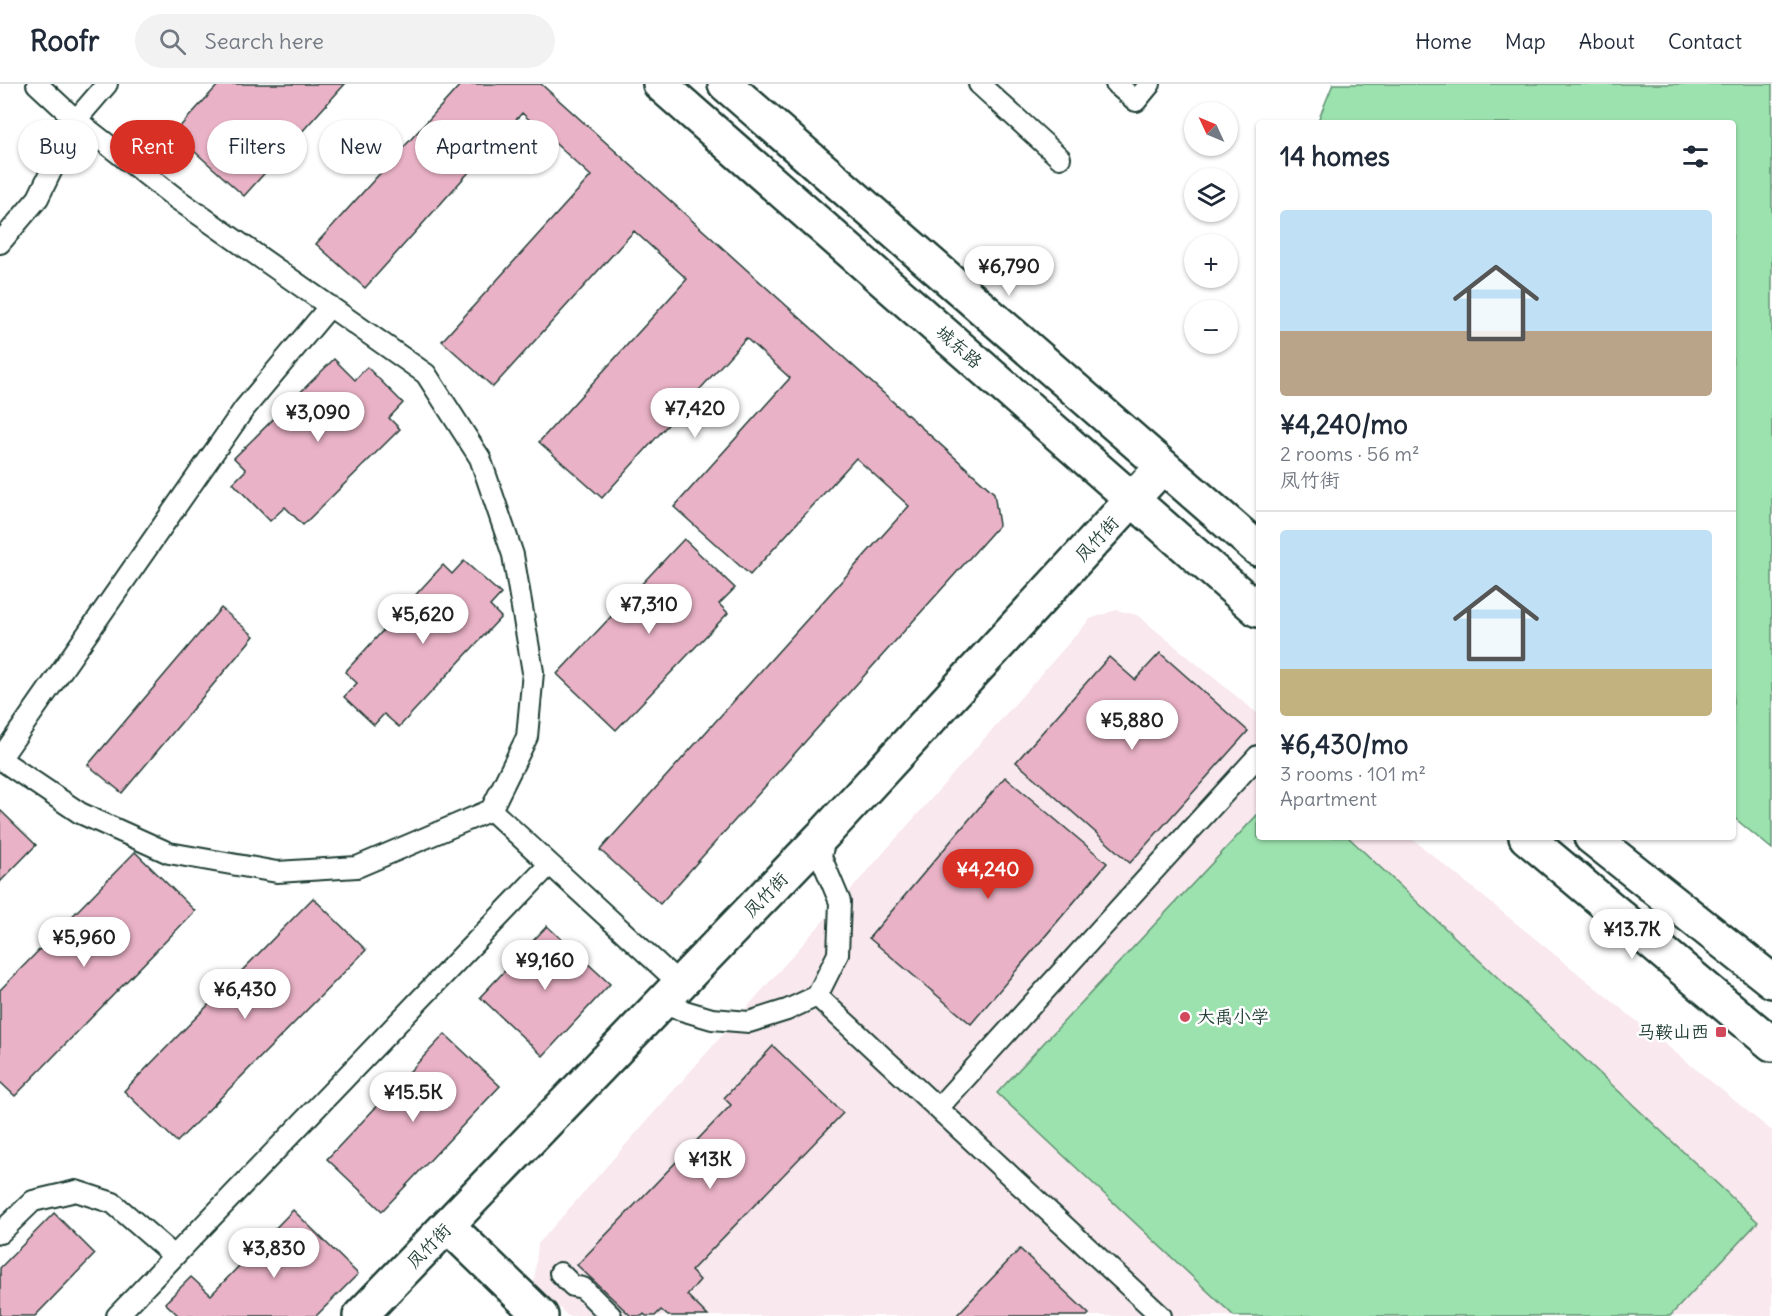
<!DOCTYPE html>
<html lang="en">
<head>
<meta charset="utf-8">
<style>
	:root { --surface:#fff; --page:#f2f2f3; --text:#1f2937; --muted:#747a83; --line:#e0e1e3; --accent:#d93025 }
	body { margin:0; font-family:Delius,"LXGW WenKai TC",sans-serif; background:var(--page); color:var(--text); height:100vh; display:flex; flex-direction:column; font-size:22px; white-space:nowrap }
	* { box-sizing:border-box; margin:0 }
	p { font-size:20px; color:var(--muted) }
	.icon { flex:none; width:33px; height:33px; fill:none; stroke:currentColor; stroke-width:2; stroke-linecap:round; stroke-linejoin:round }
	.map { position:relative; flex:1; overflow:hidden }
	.details { position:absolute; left:1256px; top:36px; width:480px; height:720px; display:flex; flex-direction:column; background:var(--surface); border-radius:6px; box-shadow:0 2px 4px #0004 }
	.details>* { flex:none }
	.top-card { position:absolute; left:18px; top:36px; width:570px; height:54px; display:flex; gap:12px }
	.needle { width:39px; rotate:314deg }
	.controls { position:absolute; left:1184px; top:18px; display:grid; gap:12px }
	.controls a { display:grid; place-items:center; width:54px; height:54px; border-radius:50%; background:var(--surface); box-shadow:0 2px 4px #0004; font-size:30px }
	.price { position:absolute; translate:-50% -51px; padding:0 14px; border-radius:21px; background:#fff; color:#222; font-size:20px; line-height:39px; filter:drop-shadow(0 2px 3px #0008) }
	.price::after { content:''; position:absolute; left:50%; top:36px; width:18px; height:14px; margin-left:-9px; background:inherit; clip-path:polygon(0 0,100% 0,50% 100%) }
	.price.selected { background:var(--accent); color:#fff }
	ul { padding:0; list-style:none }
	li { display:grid; align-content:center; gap:12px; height:318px; padding:0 24px }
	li+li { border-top:2px solid var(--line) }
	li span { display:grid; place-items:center; height:186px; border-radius:6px; color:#555 }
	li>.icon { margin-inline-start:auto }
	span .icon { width:108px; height:108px; fill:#fffc; stroke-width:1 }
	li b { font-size:26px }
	h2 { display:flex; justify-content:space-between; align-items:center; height:72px; padding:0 24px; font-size:26px }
	.chip { padding:0 21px; border-radius:27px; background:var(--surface); box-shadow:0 2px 4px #0004; font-size:21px; line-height:54px }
	.chip.selected { background:var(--accent); color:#fff }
	header { display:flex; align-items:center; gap:36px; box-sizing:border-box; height:84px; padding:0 30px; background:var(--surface); border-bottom:2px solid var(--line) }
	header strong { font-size:28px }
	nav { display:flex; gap:33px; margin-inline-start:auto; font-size:21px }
	.search { width:420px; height:54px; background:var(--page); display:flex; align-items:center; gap:15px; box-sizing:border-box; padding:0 21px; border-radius:33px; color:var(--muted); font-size:22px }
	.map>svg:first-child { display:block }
	.built { fill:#f9e8ee }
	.green { fill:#9ce2ae; stroke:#5e9071; stroke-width:1.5 }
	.building { fill:#eab2c6; stroke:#1f3d34; stroke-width:1.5 }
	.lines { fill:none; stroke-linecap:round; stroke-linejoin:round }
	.service-casing { stroke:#1f3d34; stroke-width:24 }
	.minor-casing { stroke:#1f3d34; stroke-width:38 }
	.tertiary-casing { stroke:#1f3d34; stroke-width:38 }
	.service { stroke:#fff; stroke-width:20 }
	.minor { stroke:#fff; stroke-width:33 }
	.tertiary { stroke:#fff; stroke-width:33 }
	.poi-dot { fill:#d1495b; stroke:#fff; stroke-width:2 }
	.labels { text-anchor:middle; stroke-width:5; stroke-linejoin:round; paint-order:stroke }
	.street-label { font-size:18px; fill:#1f3d34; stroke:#fff }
	.poi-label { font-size:18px; fill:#1f3d34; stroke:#fff; text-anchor:start }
</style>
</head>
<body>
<header>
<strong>Roofr</strong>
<div class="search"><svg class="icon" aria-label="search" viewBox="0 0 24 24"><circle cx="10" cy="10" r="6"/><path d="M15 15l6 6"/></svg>Search here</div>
<nav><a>Home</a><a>Map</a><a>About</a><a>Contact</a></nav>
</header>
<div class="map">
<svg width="1772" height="1232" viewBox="0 0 1772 1232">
	<rect width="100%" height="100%" fill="#fff"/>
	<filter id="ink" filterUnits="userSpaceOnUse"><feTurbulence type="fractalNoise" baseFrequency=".0167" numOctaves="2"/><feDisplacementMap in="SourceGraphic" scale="12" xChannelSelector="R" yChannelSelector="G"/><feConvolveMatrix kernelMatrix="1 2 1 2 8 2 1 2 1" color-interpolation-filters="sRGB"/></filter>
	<g filter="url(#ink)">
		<!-- built -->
		<path class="built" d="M1116,526l21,5 121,99v123h152l362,294v185h-1204l-34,-32 4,-40 552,-625z"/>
		<!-- green -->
		<path class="green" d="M1333,0h439v765l-39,-32 -1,-694h-415z
			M1258,730v23h90l410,385 -88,94h-436l-237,-223z"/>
		<!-- building -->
		<path class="building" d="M219,0h126l-101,112 -70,-63z
			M461,0h80l453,409 5,32 -339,379 -60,-54 309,-344 -53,-48 -106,117 -76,-68 116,-129 -44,-40 -144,160 -63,-56 148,-163 -53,-48 -141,156 -51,-46 149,-165 -69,-63 -157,175 -49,-44z
			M334,275l21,21 12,-13 36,36 -14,15 11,11 -97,96 -18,-18 -15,14 -37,-38 13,-13 -12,-12z
			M684,455l51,49 -16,16 9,9 -112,117 -59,-56z
			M464,477l37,33 -11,12 11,11 -102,110 -15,-13 -10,11 -30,-28 13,-14 -12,-11 98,-107 9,9z
			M221,524l33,28 -132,157 -34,-28z
			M1160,569l88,78 -118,132 -114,-101 93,-105 26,23z
			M1005,693l102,86 -136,161 -102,-86z
			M0,726l36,35 -36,37z
			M135,768l60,59 -180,185 -15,-14v-92z
			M313,814l53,52 -189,192 -53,-51z
			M547,842l63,58 -67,72 -63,-59z
			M445,950l55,52 -118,125 -55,-52z
			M773,962l70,67 -152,158 9,9 -13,15 21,21h-40l-7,-6 -6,6h-9l-2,-2 -2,2h-11l-54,-51 154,-160 -7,-7z
			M293,1126l65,64 -42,42h-137l-14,-13 26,-26 20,18z
			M54,1129l41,41 -60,62h-35v-48z
			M1020,1165l69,65 -2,2h-131z"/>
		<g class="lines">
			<defs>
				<path id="service" d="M37,0l39,36 101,79 249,175 54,84 33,97 20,117 -6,65 -36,73 -134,57 -80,5 -108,-19 -89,-40 -80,-54 244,-350 86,-103
					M979,0l81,74
					M1116,0l20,17 14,-17
					M0,159l38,-45 38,-78 31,-36
					M491,726l190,175
					M817,912l344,320
					M661,920l51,15 37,3 38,-12 30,-14 21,-42 2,-52 -19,-45 4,-22
					M938,1024l320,-352
					M0,1149l33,-32 43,-10 37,12 61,53
					M560,1189l13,13 10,2 28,28
					M117,1232l432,-451"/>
				<path id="minor" d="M448,1142l93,90"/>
				<path id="tertiary" d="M660,0l598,526
					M725,0l533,465
					M1526,753l246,207
					M1591,753l181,144
					M360,1232l465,-483 338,-367"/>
			</defs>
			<!-- service casing -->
			<use href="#service" class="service-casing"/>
			<!-- minor casing -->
			<use href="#minor" class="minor-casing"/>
			<!-- tertiary casing -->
			<use href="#tertiary" class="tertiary-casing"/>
			<!-- service -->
			<use href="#service" class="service"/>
			<!-- minor -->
			<use href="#minor" class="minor"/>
			<!-- tertiary -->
			<use href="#tertiary" class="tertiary"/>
		</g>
	</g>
	<!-- markers -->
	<g class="poi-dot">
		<circle cx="1185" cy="933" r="6"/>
		<rect x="1715" y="942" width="12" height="12" rx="3"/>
	</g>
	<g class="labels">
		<!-- street labels -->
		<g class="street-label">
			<text transform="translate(959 263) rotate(41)" y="6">城东路</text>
			<text transform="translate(1097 455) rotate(-47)" y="6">凤竹街</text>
			<text transform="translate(766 811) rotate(-46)" y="6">凤竹街</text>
			<text transform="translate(429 1162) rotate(-46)" y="6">凤竹街</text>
		</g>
		<!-- poi labels -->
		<g class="poi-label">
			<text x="1197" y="939">大禹小学</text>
			<text x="1709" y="954" text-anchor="end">马鞍山西</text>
		</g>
	</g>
</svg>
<div class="controls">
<a><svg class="needle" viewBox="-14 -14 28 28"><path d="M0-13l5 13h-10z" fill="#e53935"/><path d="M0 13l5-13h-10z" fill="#747a83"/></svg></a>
<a><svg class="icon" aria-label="layers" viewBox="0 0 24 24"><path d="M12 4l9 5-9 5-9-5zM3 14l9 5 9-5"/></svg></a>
<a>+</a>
<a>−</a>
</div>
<b class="price" style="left:1009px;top:213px">¥6,790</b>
<b class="price" style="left:695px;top:355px">¥7,420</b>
<b class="price" style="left:318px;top:359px">¥3,090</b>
<b class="price" style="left:649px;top:551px">¥7,310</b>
<b class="price" style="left:423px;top:561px">¥5,620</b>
<b class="price" style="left:1132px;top:667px">¥5,880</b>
<b class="price selected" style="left:988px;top:816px">¥4,240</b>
<b class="price" style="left:1632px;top:876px">¥13.7K</b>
<b class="price" style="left:84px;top:884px">¥5,960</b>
<b class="price" style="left:545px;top:907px">¥9,160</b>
<b class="price" style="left:245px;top:936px">¥6,430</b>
<b class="price" style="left:413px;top:1039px">¥15.5K</b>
<b class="price" style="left:710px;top:1106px">¥13K</b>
<b class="price" style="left:274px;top:1195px">¥3,830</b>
<div class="top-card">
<a class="chip">Buy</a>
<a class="chip selected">Rent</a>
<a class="chip">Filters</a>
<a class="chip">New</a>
<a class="chip">Apartment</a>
</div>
<section class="details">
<h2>14 homes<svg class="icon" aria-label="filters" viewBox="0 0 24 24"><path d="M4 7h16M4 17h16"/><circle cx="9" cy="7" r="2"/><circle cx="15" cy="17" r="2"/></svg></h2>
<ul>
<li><span style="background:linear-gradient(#bfe0f5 65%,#b9a48a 0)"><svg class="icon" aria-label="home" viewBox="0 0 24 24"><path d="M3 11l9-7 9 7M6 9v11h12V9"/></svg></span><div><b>¥4,240/mo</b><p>2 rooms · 56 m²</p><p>凤竹街</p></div></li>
<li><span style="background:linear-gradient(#bfe0f5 75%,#c2b280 0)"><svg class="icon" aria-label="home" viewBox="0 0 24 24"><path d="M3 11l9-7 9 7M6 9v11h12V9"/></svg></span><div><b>¥6,430/mo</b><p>3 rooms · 101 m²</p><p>Apartment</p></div></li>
</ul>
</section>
</div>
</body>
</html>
